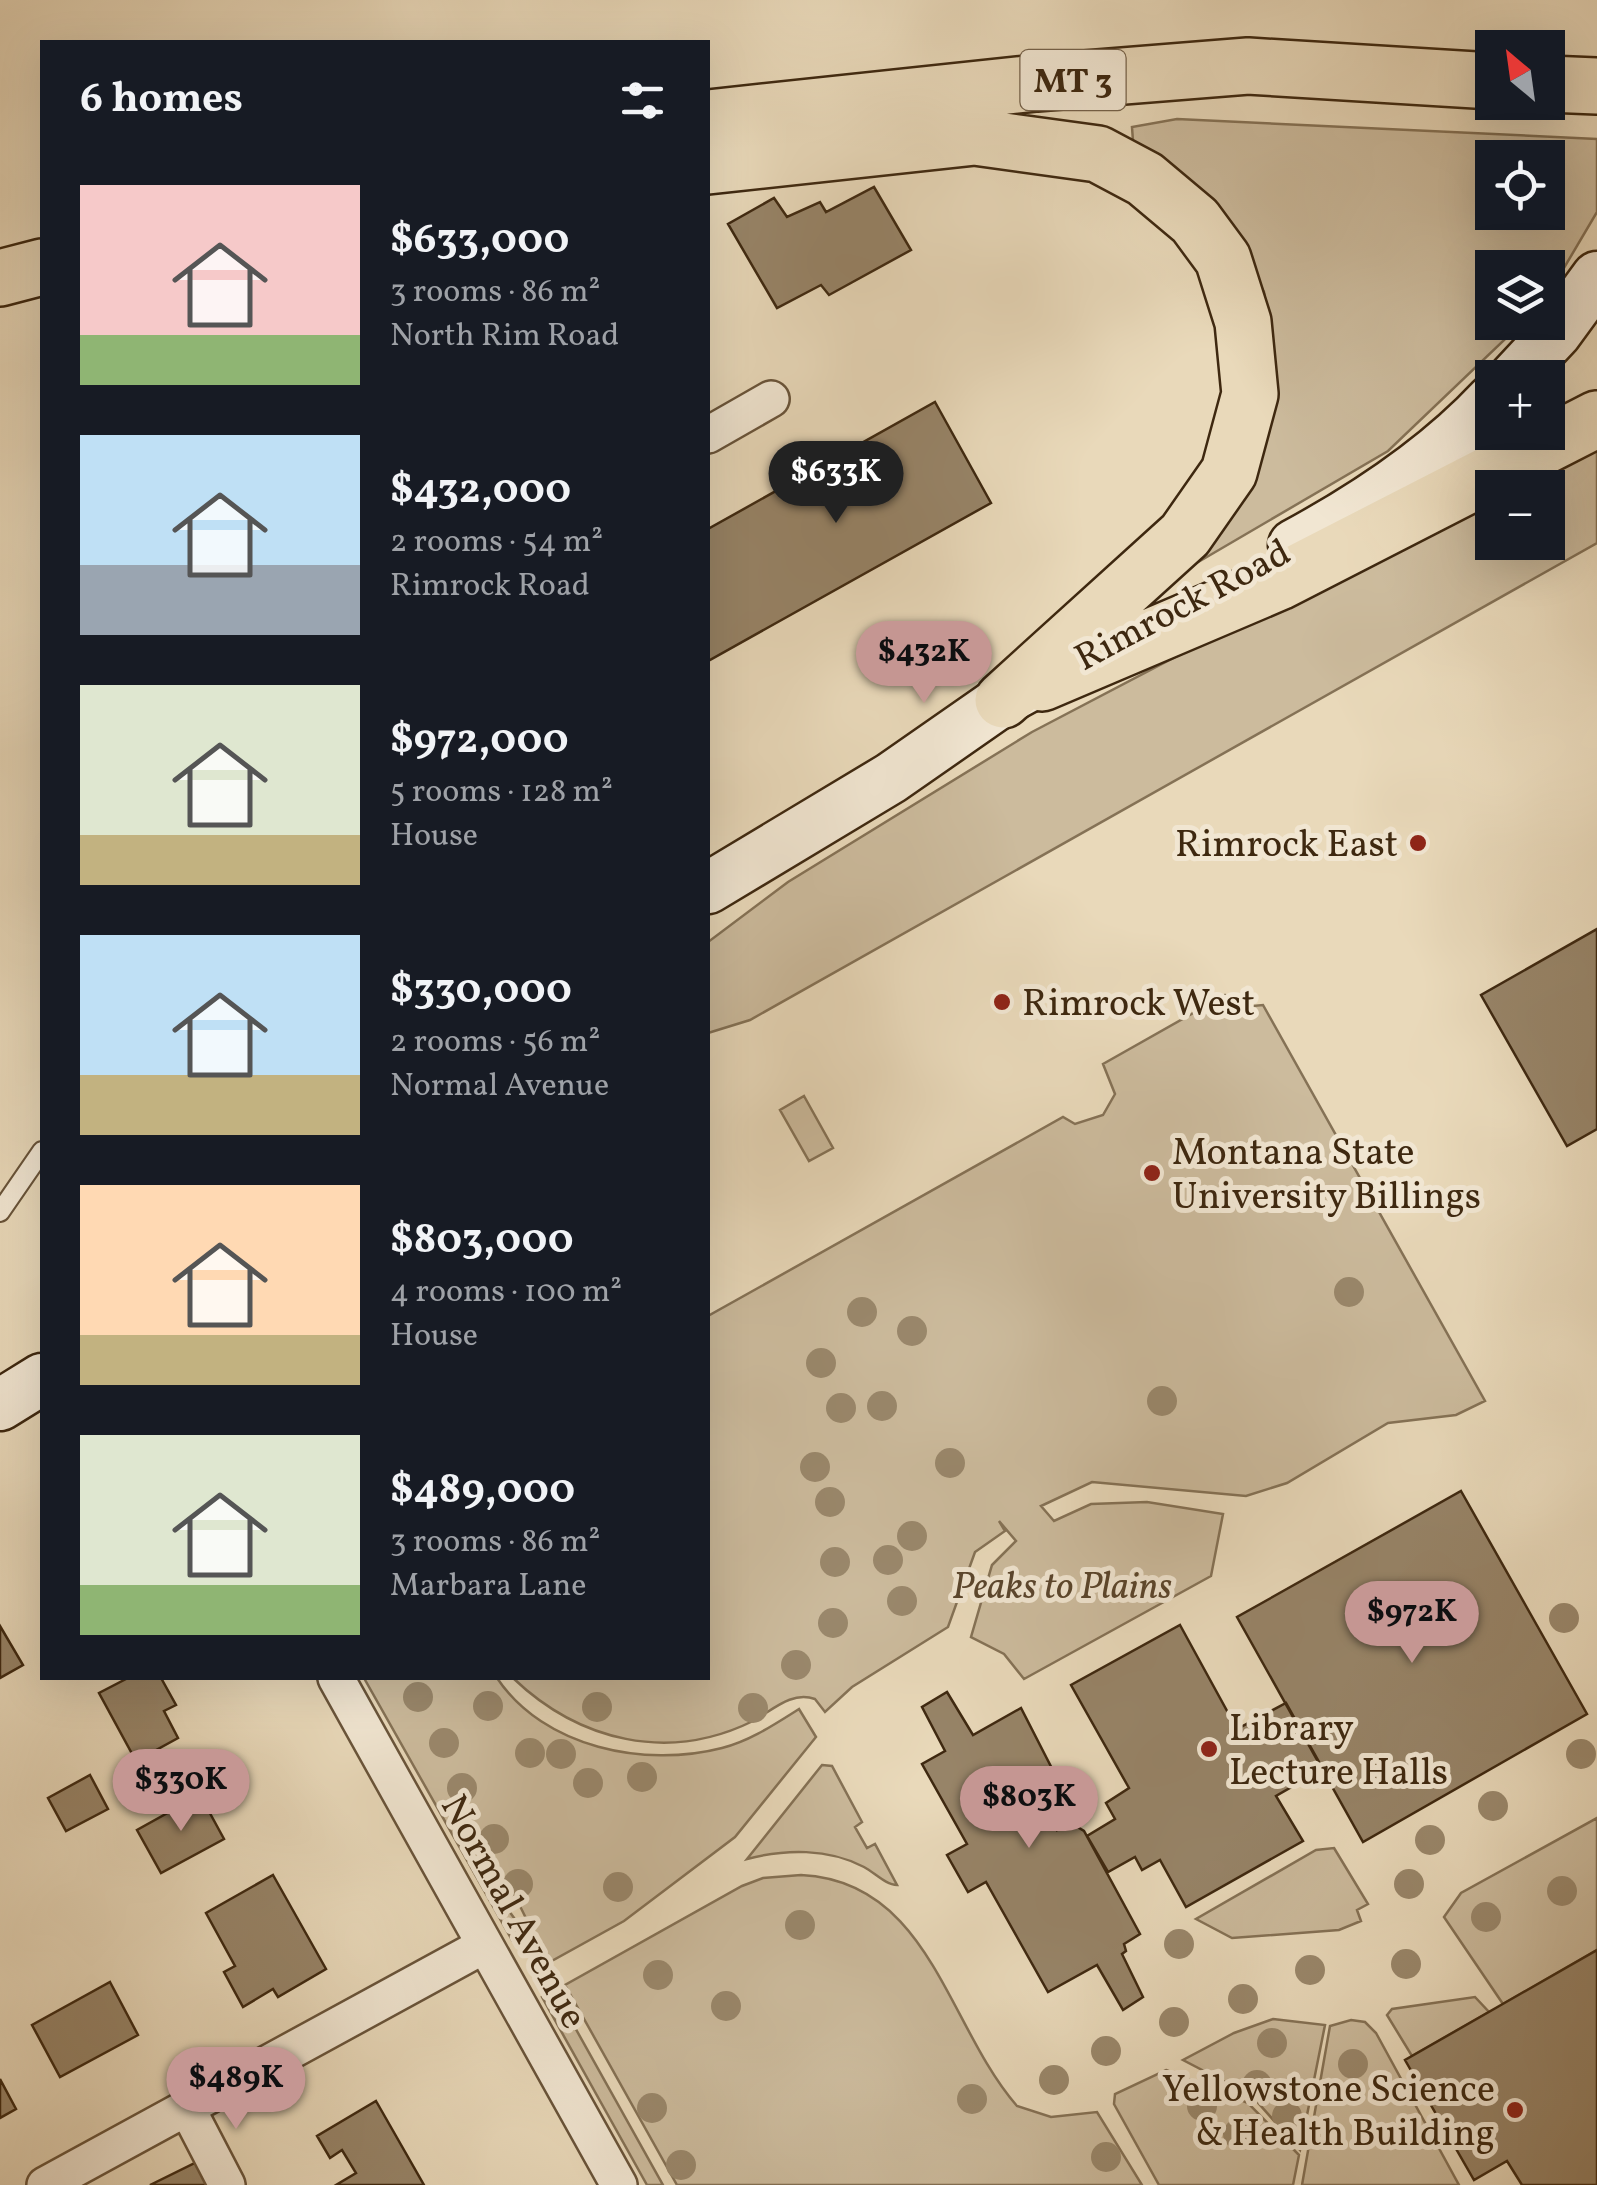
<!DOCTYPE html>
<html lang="en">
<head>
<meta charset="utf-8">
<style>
	:root { --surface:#171b24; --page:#242831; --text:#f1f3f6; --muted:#9ea1a6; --accent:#c59692 }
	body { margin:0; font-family:Vollkorn,serif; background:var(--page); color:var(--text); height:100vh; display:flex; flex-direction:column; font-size:38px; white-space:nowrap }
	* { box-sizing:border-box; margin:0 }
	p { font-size:32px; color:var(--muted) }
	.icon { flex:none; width:55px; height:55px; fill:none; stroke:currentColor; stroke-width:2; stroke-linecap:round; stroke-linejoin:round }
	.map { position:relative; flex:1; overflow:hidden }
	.sheet { position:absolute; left:40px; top:40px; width:670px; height:1640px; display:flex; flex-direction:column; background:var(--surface); border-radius:0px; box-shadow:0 10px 40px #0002 }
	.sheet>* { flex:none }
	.needle { width:65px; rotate:331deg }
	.tools { position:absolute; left:1475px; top:30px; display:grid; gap:20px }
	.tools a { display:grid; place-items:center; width:90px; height:90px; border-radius:0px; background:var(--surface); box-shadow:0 10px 40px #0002; font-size:50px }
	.price { position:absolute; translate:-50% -85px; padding:0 22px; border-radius:35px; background:var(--accent); color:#111; font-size:32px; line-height:65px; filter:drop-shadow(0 2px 5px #0008) }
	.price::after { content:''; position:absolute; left:50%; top:60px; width:30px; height:22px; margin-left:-15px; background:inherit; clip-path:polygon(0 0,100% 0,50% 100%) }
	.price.on { background:#222; color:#fff }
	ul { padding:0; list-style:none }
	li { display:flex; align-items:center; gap:30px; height:250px; padding:0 40px }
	li span { display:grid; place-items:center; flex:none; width:280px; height:200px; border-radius:0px; color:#555 }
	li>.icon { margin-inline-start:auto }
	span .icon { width:120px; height:120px; fill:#fffc; stroke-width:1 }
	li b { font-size:42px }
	h2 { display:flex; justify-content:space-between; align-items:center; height:120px; padding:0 40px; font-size:42px }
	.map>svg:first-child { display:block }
	.green { fill:#ccbb9d; stroke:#857256; stroke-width:2.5; fill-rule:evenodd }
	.building { fill:#978468; stroke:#3e2810; stroke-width:2.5 }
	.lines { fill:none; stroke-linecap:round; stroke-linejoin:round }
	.lane-casing { stroke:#69543a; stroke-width:22 }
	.street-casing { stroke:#69543a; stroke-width:40 }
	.secondary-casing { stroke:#3e2810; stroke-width:55 }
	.primary-casing { stroke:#3e2810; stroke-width:60 }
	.lane { stroke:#f1e6d2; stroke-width:18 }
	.street { stroke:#f1e6d2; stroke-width:35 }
	.secondary { stroke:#f1e6d2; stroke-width:50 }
	.primary { stroke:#e9d9ba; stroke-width:55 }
	.tree { fill:#9a886c }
	.poi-dot { fill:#8f2418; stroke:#f1e6d2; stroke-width:4 }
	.labels { text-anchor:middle; stroke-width:10; stroke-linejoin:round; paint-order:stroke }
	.shield { fill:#f1e6d2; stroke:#74614a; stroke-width:2.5 }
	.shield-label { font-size:35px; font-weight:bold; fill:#3e2810 }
	.street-label { font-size:38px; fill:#3e2810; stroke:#f1e6d2 }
	.poi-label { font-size:38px; fill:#3e2810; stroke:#f1e6d2; text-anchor:start }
	.park-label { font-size:38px; font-style:italic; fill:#5a452c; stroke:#f1e6d2 }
</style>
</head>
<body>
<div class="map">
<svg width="1597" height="2185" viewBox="0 0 1597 2185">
	<rect width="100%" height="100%" fill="#e9d9ba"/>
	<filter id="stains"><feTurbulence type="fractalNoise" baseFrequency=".002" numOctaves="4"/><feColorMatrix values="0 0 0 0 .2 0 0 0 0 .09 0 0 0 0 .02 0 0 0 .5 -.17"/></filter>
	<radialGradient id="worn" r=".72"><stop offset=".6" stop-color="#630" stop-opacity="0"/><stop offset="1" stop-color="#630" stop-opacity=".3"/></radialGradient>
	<!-- green -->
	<path class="green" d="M1177,119l420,20v73l-49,83v-27h-56v54l30,1 -134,128 -253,148 140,-218 -11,-89 -45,-81 -86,-70 -1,-14zM1492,158h56v54h-56z
		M1597,436v107l-847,477 -42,13v-91l80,-60 244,-150 460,-241v51h56v-54l-49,-1z
		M1225,995l17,12 21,-2 222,396 -29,14 -68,8 -101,60 -41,13 -154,-14 -51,24 13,15 37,-17 56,-2 76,12 -12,62 -187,103 -20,-25 -33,-17 21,-72 24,-24 -17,-20 6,10 -30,21 -27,75 -96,60 -27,25 -10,-13c-24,-8 -42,11 -62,22 -85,42 -174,20 -240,-43h195v-362l355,-199 12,7 28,-9 12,-21 -12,-30z
		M804,1096l29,52 -24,13 -29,-51z
		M364,1678h133c47,70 148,90 225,70 28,-7 53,-24 77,-39l17,28 -81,100 -111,84 -76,42 -30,-61 -9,9 16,22 -13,7z
		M822,1765l10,1 30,56 -7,5 12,21 8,-4 22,41c-11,0 -22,-12 -33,-18 -36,-19 -79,-18 -117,-8z
		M1597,1818v132l-94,54 -59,-87 17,-24z
		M1334,1848l34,56 -11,6 4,11 -22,9 -107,8 -36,-19 120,-69z
		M801,1875c129,6 146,151 216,231l34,11 46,-5 45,73h-465l-112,-200 177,-99 21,-8z
		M554,1990l109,195h-16l-105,-188z
		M1475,1997l14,15 -77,44 -25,-41 5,-6z
		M1273,2019l52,6 -25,125 -48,-54 -69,-36 51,-27z
		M1351,2020l14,2 11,11 83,152h-157l28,-159z
		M1166,2070l82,33 51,52 -6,30h-134l-45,-81 1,-10z"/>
	<!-- building -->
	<path class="building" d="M874,187l37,63 -82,45 -8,-10 -44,23 -49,-84 46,-26 13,19 33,-15 6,10z
		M935,402l56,101 -283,158v-132z
		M1597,929v200l-30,17 -86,-151z
		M1461,1491l126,223 -224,128 -126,-225z
		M1180,1625l57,104 49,-26 37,66 -47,27 27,45 -117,66 -26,-47 -18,10 -7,-13 -27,15 -21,-36 28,-17 -9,-16 23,-15 -58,-103z
		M0,1626l23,39 -23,13z
		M128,1678h33l15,27 -12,6 14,27 -42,23 -37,-68z
		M947,1692l26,43 48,-27 42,82 -12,6 1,6 -5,4 10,24 12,-8 15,9 56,103 -16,10 2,7 -4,3 21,43 -20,13 -26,-45 -49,27 -62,-110 -18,10 -21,-37 20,-11 -45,-80 23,-13 -23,-44z
		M90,1775l18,34 -42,22 -18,-33z
		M200,1795l24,44 -63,34 -24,-43z
		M273,1875l53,94 -48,28 -5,-8 -30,18 -19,-35 11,-6 -29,-53z
		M1597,1950v235h-75l-15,-24 -33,19 -69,-120z
		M110,1982l28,53 -78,42 -28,-52z
		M0,2079l16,30 -16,9z
		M376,2101l48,84h-88l20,-12 -14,-23 -12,8 -13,-22z
		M201,2160l13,25h-64z"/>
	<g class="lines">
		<defs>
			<path id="lane" d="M0,1212l42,-61"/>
			<path id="street" d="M708,435l63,-36
				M336,1678l283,507
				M187,2108l40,77
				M45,2185l440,-240"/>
			<path id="secondary" d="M1514,378l42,-45 41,-56
				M1294,545c72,-39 142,-85 198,-145
				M708,888l183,-110 112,-78 35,-19
				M0,1405l42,-26"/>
			<path id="primary" d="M1548,84l49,2
				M708,118l328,-35 212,-17 244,15
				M708,166l267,-29 123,17 47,25 50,42 28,38 20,63 7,72 -21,78 -44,63 -182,165
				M0,278l42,-11
				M1042,683l237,-101 318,-163"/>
		</defs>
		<!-- lane casing -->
		<use href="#lane" class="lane-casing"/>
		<!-- street casing -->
		<use href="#street" class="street-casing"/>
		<!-- secondary casing -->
		<use href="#secondary" class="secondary-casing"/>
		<!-- primary casing -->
		<use href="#primary" class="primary-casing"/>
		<!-- lane -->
		<use href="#lane" class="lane"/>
		<!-- street -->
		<use href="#street" class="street"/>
		<!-- secondary -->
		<use href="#secondary" class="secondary"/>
		<!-- primary -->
		<use href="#primary" class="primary"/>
	</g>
	<!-- trees -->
	<g class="tree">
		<circle cx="1349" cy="1292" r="15"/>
		<circle cx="862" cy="1312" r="15"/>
		<circle cx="912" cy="1331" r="15"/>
		<circle cx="821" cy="1363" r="15"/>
		<circle cx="1162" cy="1401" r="15"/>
		<circle cx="882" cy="1406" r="15"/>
		<circle cx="841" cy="1408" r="15"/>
		<circle cx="950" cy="1463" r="15"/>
		<circle cx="815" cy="1467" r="15"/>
		<circle cx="830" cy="1502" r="15"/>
		<circle cx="912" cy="1536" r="15"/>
		<circle cx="888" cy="1560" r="15"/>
		<circle cx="835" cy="1562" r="15"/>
		<circle cx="902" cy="1601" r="15"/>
		<circle cx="1564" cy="1618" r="15"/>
		<circle cx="833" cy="1623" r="15"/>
		<circle cx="796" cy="1665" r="15"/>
		<circle cx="418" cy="1697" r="15"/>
		<circle cx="488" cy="1706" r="15"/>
		<circle cx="597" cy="1707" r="15"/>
		<circle cx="753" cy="1708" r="15"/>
		<circle cx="444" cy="1743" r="15"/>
		<circle cx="530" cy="1753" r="15"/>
		<circle cx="561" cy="1754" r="15"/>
		<circle cx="1581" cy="1754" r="15"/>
		<circle cx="642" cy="1777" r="15"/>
		<circle cx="588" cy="1783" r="15"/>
		<circle cx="462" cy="1788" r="15"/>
		<circle cx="1493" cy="1806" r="15"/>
		<circle cx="494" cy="1839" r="15"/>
		<circle cx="1430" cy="1840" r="15"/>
		<circle cx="518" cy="1884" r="15"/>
		<circle cx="1409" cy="1884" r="15"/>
		<circle cx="618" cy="1887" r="15"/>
		<circle cx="1562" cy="1891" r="15"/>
		<circle cx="1486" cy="1917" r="15"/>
		<circle cx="800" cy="1925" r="15"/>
		<circle cx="1179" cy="1944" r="15"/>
		<circle cx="1406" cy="1964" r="15"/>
		<circle cx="1310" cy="1970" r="15"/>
		<circle cx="658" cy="1975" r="15"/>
		<circle cx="1243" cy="1999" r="15"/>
		<circle cx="726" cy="2006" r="15"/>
		<circle cx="1174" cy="2022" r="15"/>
		<circle cx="1272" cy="2043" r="15"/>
		<circle cx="1106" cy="2051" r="15"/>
		<circle cx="1353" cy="2064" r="15"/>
		<circle cx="1054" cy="2080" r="15"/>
		<circle cx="1257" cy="2085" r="15"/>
		<circle cx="972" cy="2099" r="15"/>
		<circle cx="1202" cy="2106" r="15"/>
		<circle cx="652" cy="2108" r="15"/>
		<circle cx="1287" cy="2116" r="15"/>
		<circle cx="1238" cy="2134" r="15"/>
		<circle cx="1106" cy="2157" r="15"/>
		<circle cx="681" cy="2165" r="15"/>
	</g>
	<!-- markers -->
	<g class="poi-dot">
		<circle cx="1418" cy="843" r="10"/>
		<circle cx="1002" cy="1002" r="10"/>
		<circle cx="1152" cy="1173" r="10"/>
		<circle cx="1209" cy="1749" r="10"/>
		<circle cx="1515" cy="2110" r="10"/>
	</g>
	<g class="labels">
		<!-- shield labels -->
		<rect class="shield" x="1020.5" y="50" width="105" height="60" rx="8"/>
		<g class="shield-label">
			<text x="1073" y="92">MT 3</text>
		</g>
		<!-- street labels -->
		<g class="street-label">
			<text transform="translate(1182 604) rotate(-28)" y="13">Rimrock Road</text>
			<text transform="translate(515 1911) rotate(61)" y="13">Normal Avenue</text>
		</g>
		<!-- poi labels -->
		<g class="poi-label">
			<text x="1398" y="856" text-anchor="end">Rimrock East</text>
			<text x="1022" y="1015">Rimrock West</text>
			<text x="1172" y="1164">Montana State<tspan x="1172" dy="44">University Billings</tspan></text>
			<text x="1229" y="1740">Library<tspan x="1229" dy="44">Lecture Halls</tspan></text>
			<text x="1495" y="2101" text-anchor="end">Yellowstone Science<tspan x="1495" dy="44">&amp; Health Building</tspan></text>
		</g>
		<!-- park labels -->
		<g class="park-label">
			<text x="1062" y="1598">Peaks to Plains</text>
		</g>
	</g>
	<rect width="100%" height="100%" filter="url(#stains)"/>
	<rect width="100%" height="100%" fill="url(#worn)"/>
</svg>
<div class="tools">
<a><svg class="needle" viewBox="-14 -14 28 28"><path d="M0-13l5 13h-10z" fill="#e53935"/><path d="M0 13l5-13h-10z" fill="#9ea1a6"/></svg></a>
<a><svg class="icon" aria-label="locate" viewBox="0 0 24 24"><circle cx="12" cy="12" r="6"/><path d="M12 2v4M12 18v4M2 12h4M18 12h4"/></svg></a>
<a><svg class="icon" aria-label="layers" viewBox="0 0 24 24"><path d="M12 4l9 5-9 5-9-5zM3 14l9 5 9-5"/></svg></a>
<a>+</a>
<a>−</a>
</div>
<b class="price on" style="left:836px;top:526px">$633K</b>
<b class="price" style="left:924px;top:706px">$432K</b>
<b class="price" style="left:1412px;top:1666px">$972K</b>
<b class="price" style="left:181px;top:1834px">$330K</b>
<b class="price" style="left:1029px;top:1851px">$803K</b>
<b class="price" style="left:236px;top:2132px">$489K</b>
<section class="sheet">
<h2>6 homes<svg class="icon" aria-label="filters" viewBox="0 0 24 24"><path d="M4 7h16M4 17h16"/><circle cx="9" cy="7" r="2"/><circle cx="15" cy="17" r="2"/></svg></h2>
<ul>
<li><span style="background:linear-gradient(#f6c9c9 75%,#8fb573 0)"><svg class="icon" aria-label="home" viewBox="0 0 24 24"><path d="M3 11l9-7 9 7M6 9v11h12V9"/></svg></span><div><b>$633,000</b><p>3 rooms · 86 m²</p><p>North Rim Road</p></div></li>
<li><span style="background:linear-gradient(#bfe0f5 65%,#9aa5b1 0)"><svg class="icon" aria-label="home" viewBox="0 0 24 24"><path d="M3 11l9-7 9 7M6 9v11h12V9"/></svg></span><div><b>$432,000</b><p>2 rooms · 54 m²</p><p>Rimrock Road</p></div></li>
<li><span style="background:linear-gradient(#dfe7d0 75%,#c2b280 0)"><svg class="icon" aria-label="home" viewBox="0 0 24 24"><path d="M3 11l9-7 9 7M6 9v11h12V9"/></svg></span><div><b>$972,000</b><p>5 rooms · 128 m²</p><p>House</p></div></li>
<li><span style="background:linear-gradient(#bfe0f5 70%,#c2b280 0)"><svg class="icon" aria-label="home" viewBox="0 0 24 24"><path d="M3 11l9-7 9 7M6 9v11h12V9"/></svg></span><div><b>$330,000</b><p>2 rooms · 56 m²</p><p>Normal Avenue</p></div></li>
<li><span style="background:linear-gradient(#ffd9b3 75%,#c2b280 0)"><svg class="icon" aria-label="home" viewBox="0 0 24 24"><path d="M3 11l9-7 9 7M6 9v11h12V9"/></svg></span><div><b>$803,000</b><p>4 rooms · 100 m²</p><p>House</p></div></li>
<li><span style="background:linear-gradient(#dfe7d0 75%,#8fb573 0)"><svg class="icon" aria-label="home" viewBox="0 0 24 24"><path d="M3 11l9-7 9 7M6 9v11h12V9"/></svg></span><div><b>$489,000</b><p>3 rooms · 86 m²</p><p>Marbara Lane</p></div></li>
</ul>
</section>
</div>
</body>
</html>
